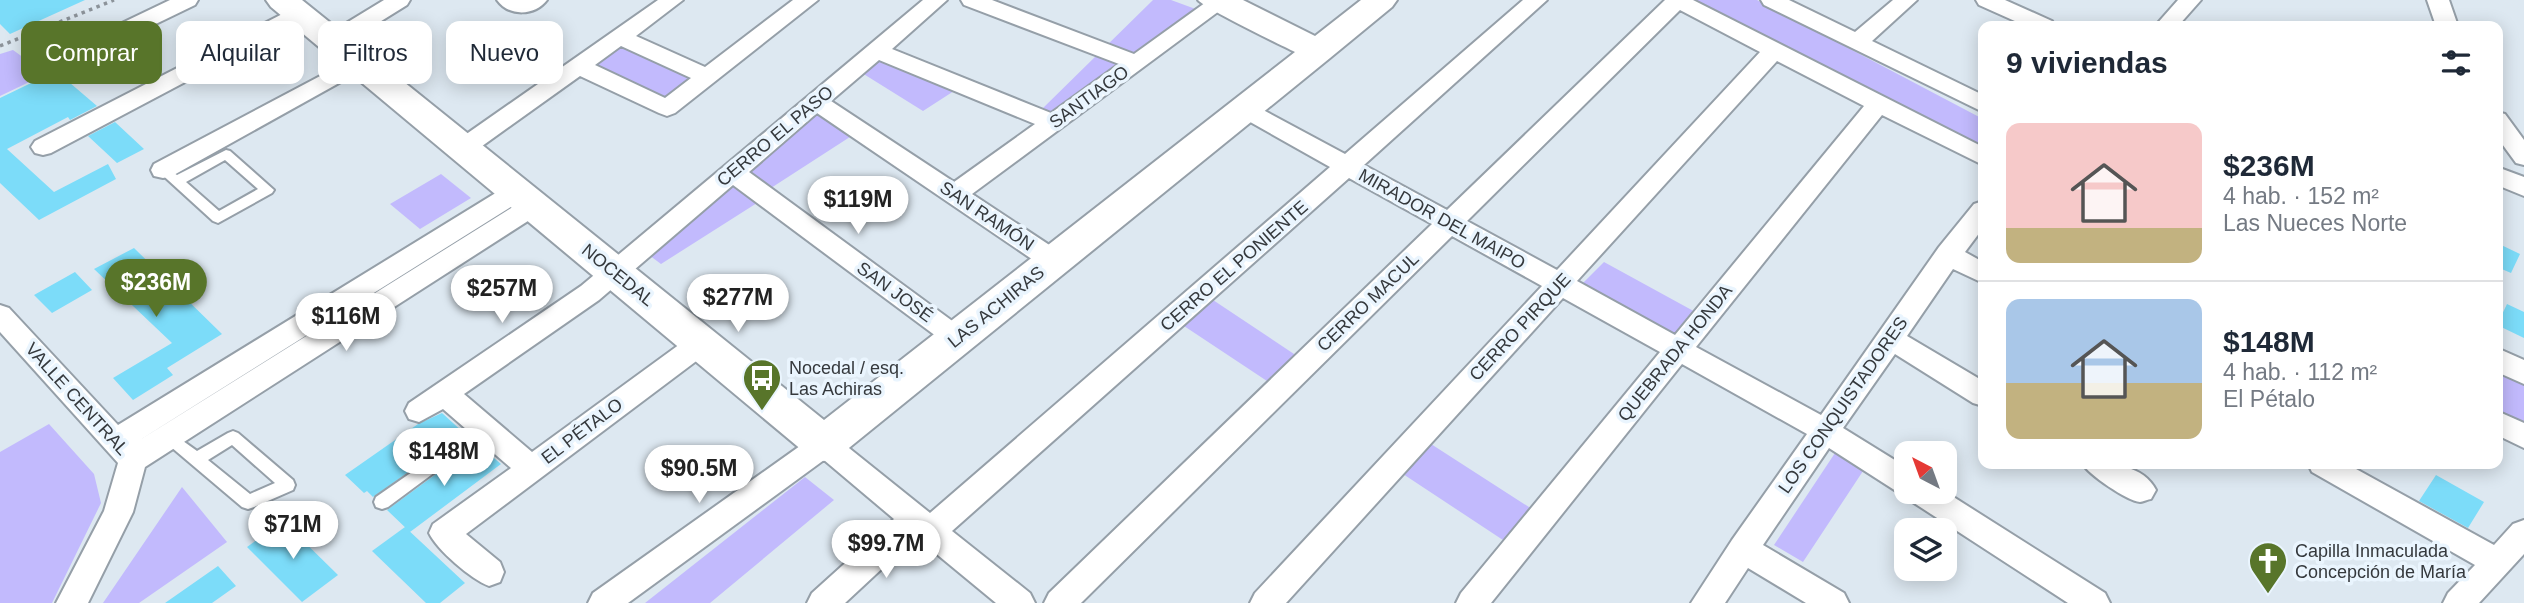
<!DOCTYPE html>
<html lang="es">
<head>
<meta charset="utf-8">
<style>
	:root { --surface:#fff; --page:#f6f6f7; --text:#1f2937; --muted:#747a83; --line:#e0e1e3; --accent:#58752a }
	body { margin:0; font-family:Arial,sans-serif; background:var(--page); color:var(--text); height:100vh; display:flex; flex-direction:column; font-size:26px; white-space:nowrap }
	* { box-sizing:border-box; margin:0 }
	p { font-size:23px; color:var(--muted) }
	.icon { flex:none; width:38px; height:38px; fill:none; stroke:currentColor; stroke-width:2; stroke-linecap:round; stroke-linejoin:round }
	.map { position:relative; flex:1; overflow:hidden }
	.details { position:absolute; left:1978px; top:21px; width:525px; height:448px; display:flex; flex-direction:column; background:var(--surface); border-radius:14px; box-shadow:0 4px 18px #0003 }
	.details>* { flex:none }
	.hud { position:absolute; left:21px; top:21px; width:665px; height:63px; display:flex; gap:14px }
	.needle { width:46px; rotate:319deg }
	.controls { position:absolute; left:1894px; top:441px; display:grid; gap:14px }
	.controls a { display:grid; place-items:center; width:63px; height:63px; border-radius:14px; background:var(--surface); box-shadow:0 4px 18px #0003; font-size:35px }
	.price { position:absolute; translate:-50% -60px; padding:0 16px; border-radius:24px; background:#fff; color:#222; font-size:23px; line-height:46px; filter:drop-shadow(0 2px 4px #0008) }
	.price::after { content:''; position:absolute; left:50%; top:42px; width:21px; height:16px; margin-left:-10px; background:inherit; clip-path:polygon(0 0,100% 0,50% 100%) }
	.price.on { background:var(--accent); color:#fff }
	ul { padding:0; list-style:none }
	li { display:flex; align-items:center; gap:21px; height:175px; padding:0 28px }
	li+li { border-top:2px solid var(--line) }
	li span { display:grid; place-items:center; flex:none; width:196px; height:140px; border-radius:14px; color:#555 }
	li>.icon { margin-inline-start:auto }
	span .icon { width:84px; height:84px; fill:#fffc; stroke-width:1 }
	li b { font-size:30px }
	h2 { display:flex; justify-content:space-between; align-items:center; height:84px; padding:0 28px; font-size:30px }
	.chip { padding:0 24px; border-radius:14px; background:var(--surface); box-shadow:0 4px 18px #0003; font-size:24px; line-height:63px }
	.chip.on { background:var(--accent); color:#fff }
	.map>svg:first-child { display:block }
	.green { fill:#c2bafd }
	.building { fill:#7cdcf9 }
	.lines { fill:none; stroke-linecap:round; stroke-linejoin:round }
	.lane-casing { stroke:#959fa8; stroke-width:4 }
	.street-casing { stroke:#959fa8; stroke-width:4 }
	.secondary-casing { stroke:#959fa8; stroke-width:4 }
	.path { stroke:#8c939a; stroke-width:3.5; stroke-dasharray:3.5 4.5; stroke-linecap:butt }
	.lane { fill:#fff; fill-rule:evenodd }
	.street { fill:#fff; fill-rule:evenodd }
	.secondary { fill:#fff; fill-rule:evenodd }
	.labels { text-anchor:middle; stroke-width:7; stroke-linejoin:round; paint-order:stroke }
	.street-label { font-size:18px; fill:#35393d; stroke:#eaf5fe }
	.poi-label { font-size:18px; fill:#35393d; stroke:#eaf5fe; text-anchor:start }
</style>
</head>
<body>
<div class="map">
<svg width="2524" height="603" viewBox="0 0 2524 603">
	<rect width="100%" height="100%" fill="#dde8f1"/>
	<!-- green -->
	<path class="green" d="M1153,0h18l30,11 -145,104 -14,-6z
		M1689,0h68l226,119v29z
		M619,45l78,34 -25,21 -80,-36z
		M13,50l33,24 -46,22v-42z
		M879,58l75,33 -31,20 -61,-38z
		M817,111l36,24 -82,53 -26,-17z
		M441,174l30,24 -51,31 -30,-25z
		M729,184l28,19 -96,61 -16,-12z
		M1604,262l95,52 -12,18 -14,1 -91,-49z
		M1213,300l84,56 -27,27 -86,-57z
		M2497,369l27,13v45l-27,-13z
		M49,424l45,50 7,29 -49,100h-52v-151z
		M1431,444l101,65 -26,33 -103,-68z
		M1842,452l23,16 -62,94 -29,-17 61,-92z
		M805,477l29,23 -124,103h-65z
		M182,487l45,55 -88,61h-36z"/>
	<!-- building -->
	<path class="building" d="M0,0h85l-75,34 -10,-10z
		M56,71l41,35 -27,14 -2,-3 -61,32 47,43 54,-28 8,15 -77,41 -39,-37v-85z
		M115,122l29,27 -27,14 -29,-27z
		M2497,243l23,11 -9,19 -14,-6z
		M134,248l88,86 -55,34 6,7 -40,25 -20,-22 59,-35 -78,-74z
		M75,272l17,18 -40,23 -18,-18z
		M2507,304l17,8v26l-27,-13z
		M442,413l22,20 -91,64 -6,-6 -3,2 -19,-18 73,-51z
		M477,444l24,20 -91,68 -23,-22z
		M2436,475l48,27 -16,26 -49,-27z
		M283,521l55,54 -36,27 -55,-55z
		M405,527l60,56 -25,20h-14l-54,-52z
		M218,566l18,20 -24,17h-47z"/>
	<g class="lines">
		<defs>
			<path id="lane" d="M226,150l4,1 44,39 -2,3 -54,30 -5,-2 -56,-51 6,-4 14,9zM225,160l33,29 -39,22 -33,-29z
				M484,422l5,2 3,4 -3,4 -101,75 -6,2 -6,-2 -2,-5 2,-5z
				M169,431l28,20 31,-18 5,-2 5,2 55,47 2,5 -2,5 -39,17 -6,2 -6,-2 -78,-66 -3,-4 3,-4zM232,445l43,38 -25,11 -42,-34z"/>
			<path id="street" d="M170,0h28l-3,5 -124,60h-16l-3,-5 3,-5z
				M384,0h26l-3,5 -66,41h-16l-3,-5 3,-5z
				M497,0h50c-12,16 -38,17 -50,0z
				M658,0h25l-47,36 69,31 88,-67h25l-143,113 -8,3 -8,-3 -79,-37 -109,78 -8,2 -8,-2 -4,-6 4,-6zM621,46l70,32 -26,20 -70,-33z
				M923,0h24l-55,49 159,64 68,-49 -155,-59 -3,-5h31l142,54 75,-54h25l-262,194 91,60 4,7 -4,7 -9,2 -9,-2 -228,-155 -68,59 217,159 4,7 -4,7 -9,3 -9,-3 -215,-160 -134,115 -135,94 68,58 159,-116 10,-3 10,3 3,7 -3,7 -245,184 34,28 4,10 -4,10 -11,4c-18,-7 -52,-36 -60,-53l4,-9 78,-56 -68,-59 -24,13 -10,-3 -4,-8 4,-8 172,-117zM879,60l156,64 -81,58 -123,-81z
				M1523,0h24l-183,165 83,45 218,-210h28l290,147v18l-101,-50 -186,232 125,68 118,-168 35,-43 9,-3v27l-18,24 18,10v21l-30,-14 -46,67 76,45v25l-10,-3 -78,-49 -52,74 63,39v25l38,-1 161,102 5,10h-42l-157,-102 -4,-7 -11,-3 -67,-43 -66,97 81,48 5,10h-43l-58,-35 -23,35h-34l41,-63 75,-106 -125,-70 -191,239h-35l5,-10 199,-241 -97,-54 -277,305h-36l5,-10 287,-307 -90,-50 -371,367h-37l5,-10 383,-369 -83,-46 -397,353 78,62 5,10h-39l-80,-66 -71,66h-38l5,-10 82,-74 -70,-59 -196,143h-40l5,-10 221,-157 10,-4 10,4 96,77 400,-346 -94,-53 -4,-5 4,-5 8,-3 8,3 93,50zM1680,10l80,42 -203,218 -90,-49zM1777,61l87,45 -189,229 -98,-54z
				M1761,0h28l66,32 38,-32h24l-45,41 111,54v17l-219,-107z
				M1976,0h29l47,21 3,5h-29l-47,-21z
				M2178,0h23l-23,26h-23z
				M2427,0h22l9,26h-22z
				M298,6l8,2 3,5 -3,5 -255,135 -8,2 -8,-2 -4,-6 4,-6z
				M358,56l8,2 3,5 -3,5 -194,108 -9,2 -9,-2 -3,-6 3,-6z
				M2497,112l8,2 19,26v25l-8,-2 -19,-26z
				M2497,167l27,10v19l-27,-11z
				M516,183l9,3 3,6 -3,6 -390,245 389,-243 9,-3 9,3 3,6 -3,6 -397,255 -12,45 -45,91h-32l48,-92 14,-48 -118,-131v-27l9,3 109,117 389,-239z
				M2497,348l27,12v24l-27,-12z
				M2497,411l27,12v25l-27,-13z
				M2083,464c26,0 59,-1 73,26l-5,9c-2,0 -9,3 -11,3 -13,-1 -52,-28 -57,-38z
				M2308,464h39l147,81 19,-21 11,-4v34l-45,49h-36l5,-10 27,-28 -163,-93z"/>
			<path id="secondary" d="M266,0h36l522,420 471,-368c-16,-8 -91,-44 -97,-52h45l72,36 46,-36h36l-5,7 -62,51 -491,398 -15,5 -15,-5 -538,-449z"/>
		</defs>
		<!-- lane casing -->
		<use href="#lane" class="lane-casing"/>
		<!-- street casing -->
		<use href="#street" class="street-casing"/>
		<!-- secondary casing -->
		<use href="#secondary" class="secondary-casing"/>
		<!-- path -->
		<path class="path" d="M0,46l114,-46"/>
		<!-- lane -->
		<use href="#lane" class="lane"/>
		<!-- street -->
		<use href="#street" class="street"/>
		<!-- secondary -->
		<use href="#secondary" class="secondary"/>
	</g>
	<!-- icons -->
	<defs>
		<symbol id="bus-pin" viewBox="-11 -11 22 30"><path d="M0 17L-7.5 6A9.5 9.5 0 1 1 7.5 6Z" fill="#58752a" stroke="#eaf5fe"/><path d="M-5-6H5V4H4V6H2V4H-2V6H-4V4H-5ZM-3.5-4V0h7V-4ZM-3.5 1.2v1.5H-2V1.2ZM2 1.2v1.5H3.5V1.2Z" fill="#fff"/></symbol>
		<symbol id="church-pin" viewBox="-11 -11 22 30"><path d="M0 17L-7.5 6A9.5 9.5 0 1 1 7.5 6Z" fill="#58752a" stroke="#eaf5fe"/><path d="M-1.2-6h2.4v3.5h3.3v2.4h-3.3V6h-2.4V-.1h-3.3v-2.4h3.3Z" fill="#fff"/></symbol>
	</defs>
	<g fill-rule="evenodd">
		<use href="#bus-pin" x="740" y="356" width="44" height="60"/>
		<use href="#church-pin" x="2246" y="539" width="44" height="60"/>
	</g>
	<g class="labels">
		<!-- street labels -->
		<g class="street-label">
			<text transform="translate(1089 97) rotate(-36)" y="6">SANTIAGO</text>
			<text transform="translate(775 136) rotate(-40)" y="6">CERRO EL PASO</text>
			<text transform="translate(987 216) rotate(34)" y="6">SAN RAMÓN</text>
			<text transform="translate(1442 219) rotate(29)" y="6">MIRADOR DEL MAIPO</text>
			<text transform="translate(1234 266) rotate(-41)" y="6">CERRO EL PONIENTE</text>
			<text transform="translate(618 275) rotate(39)" y="6">NOCEDAL</text>
			<text transform="translate(895 292) rotate(36)" y="6">SAN JOSÉ</text>
			<text transform="translate(1368 302) rotate(-44)" y="6">CERRO MACUL</text>
			<text transform="translate(996 307) rotate(-39)" y="6">LAS ACHIRAS</text>
			<text transform="translate(1520 327) rotate(-47)" y="6">CERRO PIRQUE</text>
			<text transform="translate(1675 353) rotate(-51)" y="6">QUEBRADA HONDA</text>
			<text transform="translate(77 399) rotate(48)" y="6">VALLE CENTRAL</text>
			<text transform="translate(1843 405) rotate(-55)" y="6">LOS CONQUISTADORES</text>
			<text transform="translate(582 431) rotate(-37)" y="6">EL PÉTALO</text>
		</g>
		<!-- poi labels -->
		<g class="poi-label">
			<text x="789" y="374">Nocedal / esq.<tspan x="789" dy="21">Las Achiras</tspan></text>
			<text x="2295" y="557">Capilla Inmaculada<tspan x="2295" dy="21">Concepción de María</tspan></text>
		</g>
	</g>
</svg>
<div class="controls">
<a><svg class="needle" viewBox="-14 -14 28 28"><path d="M0-13l5 13h-10z" fill="#e53935"/><path d="M0 13l5-13h-10z" fill="#747a83"/></svg></a>
<a><svg class="icon" aria-label="layers" viewBox="0 0 24 24"><path d="M12 4l9 5-9 5-9-5zM3 14l9 5 9-5"/></svg></a>
</div>
<b class="price" style="left:858px;top:236px">$119M</b>
<b class="price on" style="left:156px;top:319px">$236M</b>
<b class="price" style="left:502px;top:325px">$257M</b>
<b class="price" style="left:738px;top:334px">$277M</b>
<b class="price" style="left:346px;top:353px">$116M</b>
<b class="price" style="left:444px;top:488px">$148M</b>
<b class="price" style="left:699px;top:505px">$90.5M</b>
<b class="price" style="left:293px;top:561px">$71M</b>
<b class="price" style="left:886px;top:580px">$99.7M</b>
<div class="hud">
<a class="chip on">Comprar</a>
<a class="chip">Alquilar</a>
<a class="chip">Filtros</a>
<a class="chip">Nuevo</a>
</div>
<section class="details">
<h2>9 viviendas<svg class="icon" aria-label="filters" viewBox="0 0 24 24"><path d="M4 7h16M4 17h16"/><circle cx="9" cy="7" r="2"/><circle cx="15" cy="17" r="2"/></svg></h2>
<ul>
<li><span style="background:linear-gradient(#f6c9c9 75%,#c2b280 0)"><svg class="icon" aria-label="home" viewBox="0 0 24 24"><path d="M3 11l9-7 9 7M6 9v11h12V9"/></svg></span><div><b>$236M</b><p>4 hab. · 152 m²</p><p>Las Nueces Norte</p></div></li>
<li><span style="background:linear-gradient(#a9c7e8 60%,#c2b280 0)"><svg class="icon" aria-label="home" viewBox="0 0 24 24"><path d="M3 11l9-7 9 7M6 9v11h12V9"/></svg></span><div><b>$148M</b><p>4 hab. · 112 m²</p><p>El Pétalo</p></div></li>
</ul>
</section>
</div>
</body>
</html>
